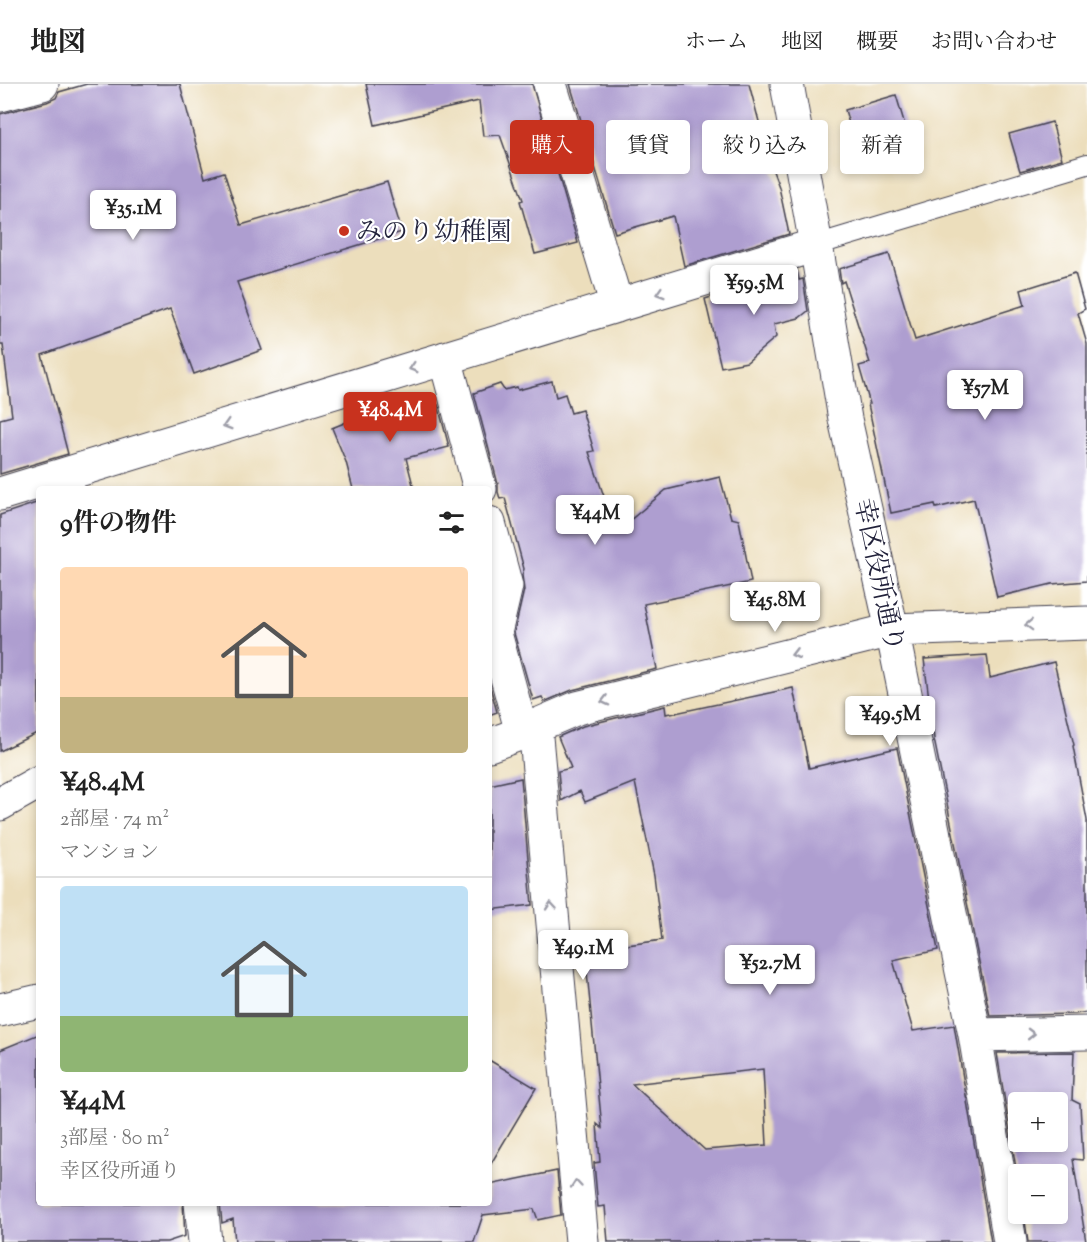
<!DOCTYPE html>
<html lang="ja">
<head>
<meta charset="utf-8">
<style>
	:root { --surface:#fff; --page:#f2f2f2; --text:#222; --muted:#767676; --line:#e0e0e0; --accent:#c8321e }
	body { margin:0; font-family:"Sorts Mill Goudy","Noto Serif JP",serif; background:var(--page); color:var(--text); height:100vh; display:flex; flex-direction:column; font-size:22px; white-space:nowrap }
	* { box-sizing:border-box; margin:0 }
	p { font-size:20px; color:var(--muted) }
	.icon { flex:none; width:33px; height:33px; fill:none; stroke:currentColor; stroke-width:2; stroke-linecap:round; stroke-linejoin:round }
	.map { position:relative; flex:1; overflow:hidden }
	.panel { position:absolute; left:36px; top:402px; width:456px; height:720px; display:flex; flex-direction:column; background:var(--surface); border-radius:6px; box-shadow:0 3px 9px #0003 }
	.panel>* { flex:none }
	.guide { position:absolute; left:510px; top:36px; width:486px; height:54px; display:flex; gap:12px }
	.controls { position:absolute; left:1008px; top:1008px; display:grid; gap:12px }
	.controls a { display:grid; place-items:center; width:60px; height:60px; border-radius:6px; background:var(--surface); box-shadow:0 3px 9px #0003; font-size:30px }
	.price { position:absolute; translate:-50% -51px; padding:0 14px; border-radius:6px; background:#fff; color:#222; font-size:20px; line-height:39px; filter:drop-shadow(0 2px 3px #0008) }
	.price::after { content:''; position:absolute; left:50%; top:36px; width:18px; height:14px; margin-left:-9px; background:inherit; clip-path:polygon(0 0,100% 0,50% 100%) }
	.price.active { background:var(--accent); color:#fff }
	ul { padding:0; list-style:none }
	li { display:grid; align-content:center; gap:12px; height:318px; padding:0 24px }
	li+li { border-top:2px solid var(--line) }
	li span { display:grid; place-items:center; height:186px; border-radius:6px; color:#555 }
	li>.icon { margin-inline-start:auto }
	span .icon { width:108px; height:108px; fill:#fffc; stroke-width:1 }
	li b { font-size:26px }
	h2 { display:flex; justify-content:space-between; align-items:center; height:72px; padding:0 24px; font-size:26px }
	.chip { padding:0 21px; border-radius:6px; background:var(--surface); box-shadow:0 3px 9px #0003; font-size:21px; line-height:54px }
	.chip.active { background:var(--accent); color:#fff }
	header { display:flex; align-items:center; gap:36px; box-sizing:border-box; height:84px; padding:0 30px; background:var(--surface); border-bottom:2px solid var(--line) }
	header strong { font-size:28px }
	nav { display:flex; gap:33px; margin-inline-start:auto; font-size:21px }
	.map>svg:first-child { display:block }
	.building { fill:#ae9ed0; fill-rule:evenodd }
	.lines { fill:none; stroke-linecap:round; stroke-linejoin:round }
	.lane-casing { stroke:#403e4e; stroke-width:22 }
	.street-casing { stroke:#403e4e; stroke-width:35 }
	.lane { stroke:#fff; stroke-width:20 }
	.street { stroke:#fff; stroke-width:33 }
	.oneway { stroke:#9c9ca7 }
	.poi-dot { fill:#c8321e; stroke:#fff; stroke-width:2 }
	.labels { text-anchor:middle; stroke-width:4.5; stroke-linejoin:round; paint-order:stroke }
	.poi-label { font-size:26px; fill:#22223b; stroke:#fff; text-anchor:start }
	.street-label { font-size:26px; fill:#22223b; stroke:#fff }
</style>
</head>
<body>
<header>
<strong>地図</strong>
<nav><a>ホーム</a><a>地図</a><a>概要</a><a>お問い合わせ</a></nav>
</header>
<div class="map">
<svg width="1087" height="1158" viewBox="0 0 1087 1158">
	<rect width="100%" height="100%" fill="#fff"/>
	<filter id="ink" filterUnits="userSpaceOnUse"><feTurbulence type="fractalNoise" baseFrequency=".0167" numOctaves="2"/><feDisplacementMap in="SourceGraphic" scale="12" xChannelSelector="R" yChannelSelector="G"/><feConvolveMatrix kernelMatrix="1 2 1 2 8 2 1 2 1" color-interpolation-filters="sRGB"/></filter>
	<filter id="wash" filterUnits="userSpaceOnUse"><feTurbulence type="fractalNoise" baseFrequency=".008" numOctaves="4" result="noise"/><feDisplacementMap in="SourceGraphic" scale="24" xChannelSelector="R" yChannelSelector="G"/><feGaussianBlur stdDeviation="1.35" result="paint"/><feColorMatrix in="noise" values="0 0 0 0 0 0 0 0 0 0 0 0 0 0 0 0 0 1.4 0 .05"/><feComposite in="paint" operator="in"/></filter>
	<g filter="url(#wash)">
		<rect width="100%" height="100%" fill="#ecdebc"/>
		<g id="blocks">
			<!-- building -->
			<path class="building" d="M87,0h93l25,94 19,-6 17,53 146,-43 15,50 -165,50 25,68 -68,24 -24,-65 -128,46 26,99 -68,20v-55l12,-3 -9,-71h-3v-231l47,-12 9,-4 3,-6z
				M366,0h166l46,159 -43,11 -15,-53 3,-1 -23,-65 -17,1 -4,-35 -104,24z
				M570,0h179l21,79 9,24 10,47 -105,32 -11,-50 -58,17z
				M896,11l14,47 -51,15 -14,-47z
				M1052,38l10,37 -42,12 -11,-37z
				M889,170l26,86 110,-35 -4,-15 54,-17 10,36 -7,4 9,31v237l-35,3 -55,13 -23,-98 -38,9 -1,-4 -44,9 -23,-109h2l-11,-38 11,-3 -26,-82 -3,2 -2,-14z
				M797,186l2,10 4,-1 5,32 -9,7 -25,6 2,13 -29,25 -26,5 -16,-68z
				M552,297l4,16 9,-3 6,19 11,-3 12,41 -5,1 27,80 50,-42 54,-13 11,41 8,2 12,62 -107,22 13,65 -85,21 -28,12 -2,-5 -9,3 -19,-67 10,-43 -2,-15 2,-6 -19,-71 -5,1 -2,-7v-8l-24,-91 26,-9 4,6 13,-3 1,3z
				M426,312l3,12 9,-3 11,42 -43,11 8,31h-61l-7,-27 -14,-34 54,-22z
				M39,418v230l-39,19v-236z
				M987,571l3,23 64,-16 20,83 -1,1 14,74v192l-12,2 -85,2 -56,-277 -10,-80z
				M489,599l8,29 -8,3z
				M793,604l16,80 88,-20 41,202 -45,10 20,71 41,-6 37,217h-383l-3,-36 -7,1 -4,-44 6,-1 -3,-38 5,4 -17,-177 77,-11 -8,-65 -19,-93 -50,20 -5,-11 -19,10 -3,-30 13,-3 -13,-31 25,-11 82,-20 1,8 4,-1 1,1zM763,985l4,76 -62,5 -73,-66z
				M521,694l11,127 -43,5v-125z
				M39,950v169h144l2,33 -18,6h-167v-192z
				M1074,968l-2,48 8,4 3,56 -10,-1 13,83h-58l-4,-28h34v-40h-40v6l-21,-127zM1018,1018h40v40h-40z
				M489,976l47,28 -47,79z
				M557,1087l4,44 -23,5 -4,-11 -51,6 -9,27h-239l-2,-23 -11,4 -2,-20h269v-18z"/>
		</g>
	</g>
	<g filter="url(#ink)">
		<use href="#blocks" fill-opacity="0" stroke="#403e4e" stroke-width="1.5"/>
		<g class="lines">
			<defs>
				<path id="lane" d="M816,161l271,-81"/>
				<path id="street" d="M550,0l67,222
					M787,0l29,161 29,174 47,211 83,405 35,207
					M0,11l42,-11
					M445,274l35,131
					M0,410l816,-249
					M489,439l17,63 -11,47 27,100
					M535,642l47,516
					M489,661l33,-12 13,-7 42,-18 315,-78 195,-7
					M0,720l39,-22
					M0,926l39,-9
					M975,951l112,-2
					M201,1119l4,39"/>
			</defs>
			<!-- lane casing -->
			<use href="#lane" class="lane-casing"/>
			<!-- street casing -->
			<use href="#street" class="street-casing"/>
			<!-- lane -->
			<use href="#lane" class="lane"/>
			<!-- street -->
			<use href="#street" class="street"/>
		</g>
		<!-- one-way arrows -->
		<defs><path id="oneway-chevron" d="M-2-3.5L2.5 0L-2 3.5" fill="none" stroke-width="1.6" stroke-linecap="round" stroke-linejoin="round" transform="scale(1.5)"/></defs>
		<g class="oneway">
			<use href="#oneway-chevron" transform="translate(660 209) rotate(163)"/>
			<use href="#oneway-chevron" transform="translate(413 284) rotate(163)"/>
			<use href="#oneway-chevron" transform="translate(227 341) rotate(163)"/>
			<use href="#oneway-chevron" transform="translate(1029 541) rotate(178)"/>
			<use href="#oneway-chevron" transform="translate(795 570) rotate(166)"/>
			<use href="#oneway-chevron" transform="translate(605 617) rotate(166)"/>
			<use href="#oneway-chevron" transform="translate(551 822) rotate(-95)"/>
			<use href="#oneway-chevron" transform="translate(1031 950) rotate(-1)"/>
			<use href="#oneway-chevron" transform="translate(576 1100) rotate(-95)"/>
		</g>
	</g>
	<!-- markers -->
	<circle class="poi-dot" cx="344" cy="147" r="6"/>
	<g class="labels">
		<!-- poi labels -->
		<g class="poi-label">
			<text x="356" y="156">みのり幼稚園</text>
		</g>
		<!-- street labels -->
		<g class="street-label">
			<text transform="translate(880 491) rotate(78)" y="9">幸区役所通り</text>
		</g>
	</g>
</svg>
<div class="controls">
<a>+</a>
<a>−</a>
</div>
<b class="price" style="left:133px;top:157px">¥35.1M</b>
<b class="price" style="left:754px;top:232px">¥59.5M</b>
<b class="price" style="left:985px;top:337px">¥57M</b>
<b class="price active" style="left:390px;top:359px">¥48.4M</b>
<b class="price" style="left:595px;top:462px">¥44M</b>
<b class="price" style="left:775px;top:549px">¥45.8M</b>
<b class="price" style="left:890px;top:663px">¥49.5M</b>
<b class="price" style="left:583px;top:897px">¥49.1M</b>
<b class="price" style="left:770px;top:912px">¥52.7M</b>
<div class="guide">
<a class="chip active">購入</a>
<a class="chip">賃貸</a>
<a class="chip">絞り込み</a>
<a class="chip">新着</a>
</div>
<section class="panel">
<h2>9件の物件<svg class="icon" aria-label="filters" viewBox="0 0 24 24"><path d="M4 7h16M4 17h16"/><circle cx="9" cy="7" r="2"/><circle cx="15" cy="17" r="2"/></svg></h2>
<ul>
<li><span style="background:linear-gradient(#ffd9b3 70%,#c2b280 0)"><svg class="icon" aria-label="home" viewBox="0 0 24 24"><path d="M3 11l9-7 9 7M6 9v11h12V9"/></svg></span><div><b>¥48.4M</b><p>2部屋 · 74 m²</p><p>マンション</p></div></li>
<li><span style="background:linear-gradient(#bfe0f5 70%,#8fb573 0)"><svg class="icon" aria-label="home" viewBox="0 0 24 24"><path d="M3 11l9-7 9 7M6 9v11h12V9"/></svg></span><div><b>¥44M</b><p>3部屋 · 80 m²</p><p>幸区役所通り</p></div></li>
</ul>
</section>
</div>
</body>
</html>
